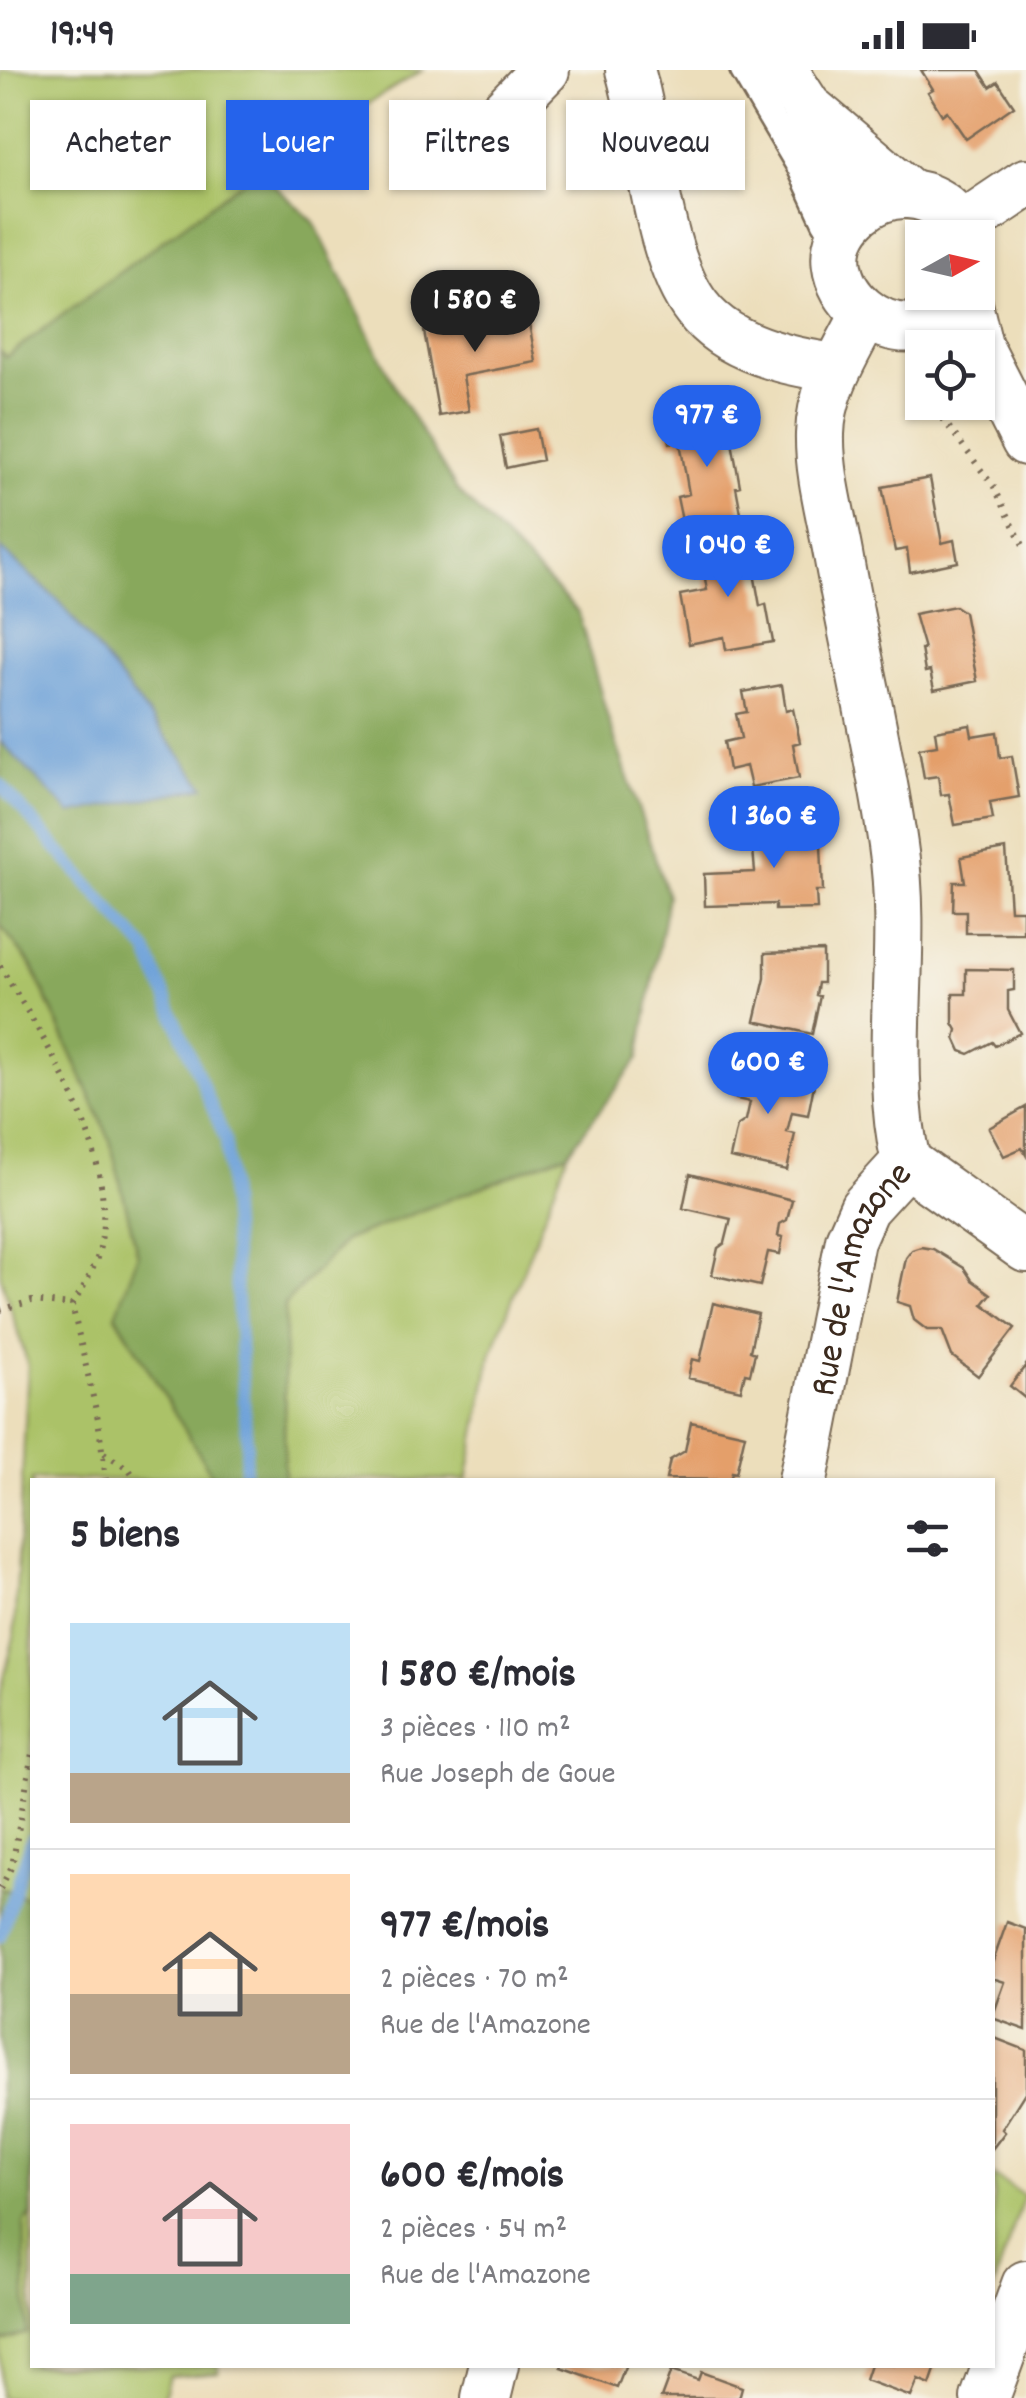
<!DOCTYPE html>
<html lang="fr">
<head>
<meta charset="utf-8">
<style>
	:root { --surface:#fff; --page:#f2f2f3; --text:#2b2b33; --muted:#7c7c81; --line:#e1e1e2; --accent:#2563eb }
	body { margin:0; font-family:Dekko,sans-serif; background:var(--page); color:var(--text); height:100vh; display:flex; flex-direction:column; font-size:38px; white-space:nowrap }
	* { box-sizing:border-box; margin:0 }
	p { font-size:32px; color:var(--muted) }
	.icon { flex:none; width:55px; height:55px; fill:none; stroke:currentColor; stroke-width:2; stroke-linecap:round; stroke-linejoin:round }
	.map { position:relative; flex:1; overflow:hidden }
	.sheet { position:absolute; left:30px; top:1408px; width:965px; height:890px; display:flex; flex-direction:column; background:var(--surface); border-radius:0px; box-shadow:0 2px 8px #0004 }
	.sheet>* { flex:none }
	.hud { position:absolute; left:30px; top:30px; width:968px; height:90px; display:flex; gap:20px }
	.needle { width:65px; rotate:82deg }
	.controls { position:absolute; left:905px; top:150px; display:grid; gap:20px }
	.controls a { display:grid; place-items:center; width:90px; height:90px; border-radius:0px; background:var(--surface); box-shadow:0 2px 8px #0004; font-size:50px }
	.price { position:absolute; translate:-50% -85px; padding:0 22px; border-radius:35px; background:var(--accent); color:#fff; font-size:32px; line-height:65px; filter:drop-shadow(0 2px 5px #0008) }
	.price::after { content:''; position:absolute; left:50%; top:60px; width:30px; height:22px; margin-left:-15px; background:inherit; clip-path:polygon(0 0,100% 0,50% 100%) }
	.price.active { background:#222; color:#fff }
	ul { padding:0; list-style:none }
	li { display:flex; align-items:center; gap:30px; height:250px; padding:0 40px }
	li+li { border-top:2px solid var(--line) }
	li span { display:grid; place-items:center; flex:none; width:280px; height:200px; border-radius:0px; color:#555 }
	li>.icon { margin-inline-start:auto }
	span .icon { width:120px; height:120px; fill:#fffc; stroke-width:1 }
	li b { font-size:42px }
	h2 { display:flex; justify-content:space-between; align-items:center; height:120px; padding:0 40px; font-size:42px }
	.chip { padding:0 35px; border-radius:0px; background:var(--surface); box-shadow:0 2px 8px #0004; font-size:35px; line-height:90px }
	.chip.active { background:var(--accent); color:#fff }
	.status { display:flex; justify-content:space-between; align-items:center; height:70px; padding:0 50px; background:var(--surface); direction:ltr }
	.status svg { height:28px; fill:currentColor }
	.map>svg:first-child { display:block }
	.green { fill:#abc267; stroke:#737642; stroke-width:2.5 }
	.forest { fill:#88a85c; stroke:#62693d; stroke-width:2.5 }
	.water { fill:#6da1d9; stroke:#54667c; stroke-width:2.5 }
	.lines { fill:none; stroke-linecap:round; stroke-linejoin:round }
	.stream { stroke:#6da1d9; stroke-width:12 }
	.building { fill:#e49f6b }
	.lane-casing { stroke:#796955; stroke-width:30 }
	.street-casing { stroke:#796955; stroke-width:52 }
	.path { stroke:#796955; stroke-width:6; stroke-dasharray:2.5 8; stroke-linecap:butt }
	.lane { stroke:#fff; stroke-width:25 }
	.street { stroke:#fff; stroke-width:48 }
	.labels { text-anchor:middle; stroke-width:9; stroke-linejoin:round; paint-order:stroke }
	.street-label { font-size:38px; fill:#3b2a1e; stroke:#f7f3e8 }
</style>
</head>
<body>
<div class="status"><b>19:49</b><svg viewBox="0 0 49 12"><path d="M0 12V9h3v3zM5 12V6h3v6zM10 12V3h3v9zM15 12V0h3v12zM26 1h20v11H26zM47 4h2v5h-2z"/></svg></div>
<div class="map">
<svg width="1026" height="2328" viewBox="0 0 1026 2328">
	<rect width="100%" height="100%" fill="#f7f3e8"/>
	<filter id="ink" filterUnits="userSpaceOnUse"><feTurbulence type="fractalNoise" baseFrequency=".01" numOctaves="2"/><feDisplacementMap in="SourceGraphic" scale="20" xChannelSelector="R" yChannelSelector="G"/><feConvolveMatrix kernelMatrix="1 2 1 2 8 2 1 2 1" color-interpolation-filters="sRGB"/></filter>
	<filter id="wash" filterUnits="userSpaceOnUse"><feTurbulence type="fractalNoise" baseFrequency=".0048" numOctaves="4" result="noise"/><feDisplacementMap in="SourceGraphic" scale="40" xChannelSelector="R" yChannelSelector="G"/><feGaussianBlur stdDeviation="2.25" result="paint"/><feColorMatrix in="noise" values="0 0 0 0 0 0 0 0 0 0 0 0 0 0 0 0 0 1.4 0 .05"/><feComposite in="paint" operator="in"/></filter>
	<g filter="url(#wash)">
		<rect width="100%" height="100%" fill="#ecdebb"/>
		<!-- green -->
		<path class="green" d="M0,0h423l-165,100 -252,187 -6,-6z
			M0,855l32,42 78,173 28,116 -22,60 99,163 7,1h-190v420l-32,-13v-193l14,-57 14,-272 -28,-91z
			M568,1083l-77,202 -24,125h-183l1,-176 61,-64z
			M993,2106l31,20 -31,93z
			M32,2145v150h187l-1,7 -49,4 -6,22h-163v-56l27,-9 -3,-111z"/>
		<!-- forest -->
		<path class="forest" d="M258,100l56,52 82,167 61,101 121,122 31,110 59,174 -29,162 -71,95 -223,87 -60,64 -1,176h-69l-99,-165 22,-60 -28,-115 -77,-173 -33,-42v-574l6,6z
			M0,1818l32,12v314l-8,9 3,110 -27,9z"/>
		<!-- water -->
		<path class="water" d="M0,478l60,54 145,185 -134,27 -71,-73z"/>
		<g class="lines">
			<!-- stream -->
			<path class="stream" d="M0,714l147,167 79,190 21,302 -3,37
				M0,1867l32,-99"/>
		</g>
		<g id="blocks">
			<!-- building -->
			<path class="building" d="M921,0h58l11,17 8,-5 16,24 -48,33 -19,-28 -5,4 -14,-23 5,-3z
				M527,242l9,50 -73,14 6,35 -30,5 -15,-85z
				M721,335l5,26h4l10,55 -4,1 7,37 -58,11 -8,-38 12,-3 -9,-52 -10,1 -5,-27z
				M536,359l6,31 -36,8 -6,-32z
				M930,408l12,65 12,-3 4,22 -48,10 -3,-23 -12,2 -13,-64z
				M755,470l3,20 -6,2 8,44 6,-2 7,38 -47,8 -2,-13 -35,7 -9,-49 27,-5 -7,-40z
				M955,536l9,6 13,69 -43,9 -4,-19 -5,1 -4,-23h3l-10,-35z
				M782,615l4,26 7,-2 7,33 -7,2 6,34 -48,9 -5,-21 -17,4 -5,-28 17,-4 -5,-24 11,-2 -4,-20z
				M970,655l2,11 25,-4 3,26 12,-2 7,41 -29,5 3,17 -38,6 -6,-31 -8,1 -3,-19 -14,2 -5,-30 18,-3 -2,-14z
				M811,749l5,26h5l2,46h-7l1,18 -42,1v-6l-70,2 -1,-32 51,-2 -4,-46z
				M1006,779l4,61h13v23h-57v-22h-13l1,-29h11l-4,-25z
				M823,881v32h-5l-2,12 4,1 -8,38 -57,-13 10,-43v-25z
				M966,899l48,1v20l-6,1v19l12,23 -25,13 -3,-4 -23,12 -8,-3 -6,-13 2,-8 -4,-7v-29h13z
				M743,998l71,17 -6,30 -16,-3 -5,20 8,2 -8,36 -57,-12 7,-32 9,-6 4,-18 -14,-3 -4,-7 4,-19z
				M1026,1037v48l-4,-7 -18,8 -15,-28z
				M690,1104l102,26 -5,20 -7,4 -2,12 5,1 -3,17 -12,-2 -8,34 -48,-11 6,-27 7,-5 6,-24 -48,-11z
				M921,1177l12,2 31,19 8,12 19,14 -8,10 32,24 -37,48 -26,-20 -10,-26h-15l-13,-10 -4,-14 -13,-4 9,-44 6,-8z
				M713,1233l45,11 -8,37 5,2 -5,21 -5,-1 -4,17 -53,-12 4,-19 8,2z
				M1026,1295v34l-16,-13z
				M691,1352l54,12 -9,39 -4,-1 -2,8 -64,-1 4,-19 15,-9z
				M1007,1852l19,7v101l-34,-12 13,-36 -13,-4v-14z
				M992,1967l34,13v41l-24,38 3,3 -13,17z
				M564,2295h62l-9,23 -55,-20z
				M870,2295h67l-7,20 -12,-5 -7,17 -46,-17z
				M671,2301l27,9 3,-8 41,15 -3,11h-78z"/>
		</g>
	</g>
	<g filter="url(#ink)">
		<use href="#blocks" fill-opacity="0" stroke="#796955" stroke-width="2.5"/>
		<g class="lines">
			<defs>
				<path id="lane" d="M743,0l57,97 25,54 14,23"/>
				<g id="street">
					<path d="M630,0c20,67 26,186 67,238 31,41 92,54 139,60"/>
					<path d="M783,0l22,34 49,112"/>
					<path d="M813,42l97,82"/>
					<path d="M450,97l95,-97"/>
					<path d="M962,156l64,-43"/>
					<path d="M963,222c-56,92 -177,-16 -104,-80 14,-12 31,-19 49,-18 28,2 48,19 59,44"/>
					<path d="M965,222l13,54 48,95"/>
					<path d="M906,1092l120,86"/>
					<path id="s1" d="M803,1410l47,-240 14,-32 42,-46c-24,-105 3,-211 -13,-317 -14,-98 -38,-194 -55,-291 -7,-39 -19,-81 -18,-120 1,-45 26,-81 45,-119"/>
					<path d="M486,2328l8,-33"/>
					<path d="M985,2328l41,-113"/>
				</g>
			</defs>
			<!-- lane casing -->
			<use href="#lane" class="lane-casing"/>
			<!-- street casing -->
			<use href="#street" class="street-casing"/>
			<!-- path -->
			<path class="path" d="M936,332l-3,4 61,81 32,64
				M0,896c47,78 126,197 97,292 -6,17 -15,32 -25,47l26,114 8,61
				M0,1240l32,-9 40,4
				M104,1383l25,16 7,11
				M0,1819l12,-23 20,-113"/>
			<!-- lane -->
			<use href="#lane" class="lane"/>
			<!-- street -->
			<use href="#street" class="street"/>
		</g>
	</g>
	<g class="labels">
		<!-- street labels -->
		<g class="street-label">
			<text dy="13" stroke="none"><textPath href="#s1" startOffset="212">Rue de l'Amazone</textPath></text>
		</g>
	</g>
</svg>
<div class="controls">
<a><svg class="needle" viewBox="-14 -14 28 28"><path d="M0-13l5 13h-10z" fill="#e53935"/><path d="M0 13l5-13h-10z" fill="#7c7c81"/></svg></a>
<a><svg class="icon" aria-label="locate" viewBox="0 0 24 24"><circle cx="12" cy="12" r="6"/><path d="M12 2v4M12 18v4M2 12h4M18 12h4"/></svg></a>
</div>
<b class="price active" style="left:475px;top:285px">1 580 €</b>
<b class="price" style="left:707px;top:400px">977 €</b>
<b class="price" style="left:728px;top:530px">1 040 €</b>
<b class="price" style="left:774px;top:801px">1 360 €</b>
<b class="price" style="left:768px;top:1047px">600 €</b>
<div class="hud">
<a class="chip">Acheter</a>
<a class="chip active">Louer</a>
<a class="chip">Filtres</a>
<a class="chip">Nouveau</a>
</div>
<section class="sheet">
<h2>5 biens<svg class="icon" aria-label="filters" viewBox="0 0 24 24"><path d="M4 7h16M4 17h16"/><circle cx="9" cy="7" r="2"/><circle cx="15" cy="17" r="2"/></svg></h2>
<ul>
<li><span style="background:linear-gradient(#bfe0f5 75%,#b9a48a 0)"><svg class="icon" aria-label="home" viewBox="0 0 24 24"><path d="M3 11l9-7 9 7M6 9v11h12V9"/></svg></span><div><b>1 580 €/mois</b><p>3 pièces · 110 m²</p><p>Rue Joseph de Goue</p></div></li>
<li><span style="background:linear-gradient(#ffd9b3 60%,#b9a48a 0)"><svg class="icon" aria-label="home" viewBox="0 0 24 24"><path d="M3 11l9-7 9 7M6 9v11h12V9"/></svg></span><div><b>977 €/mois</b><p>2 pièces · 70 m²</p><p>Rue de l'Amazone</p></div></li>
<li><span style="background:linear-gradient(#f6c9c9 75%,#7fa58c 0)"><svg class="icon" aria-label="home" viewBox="0 0 24 24"><path d="M3 11l9-7 9 7M6 9v11h12V9"/></svg></span><div><b>600 €/mois</b><p>2 pièces · 54 m²</p><p>Rue de l'Amazone</p></div></li>
</ul>
</section>
</div>
</body>
</html>
